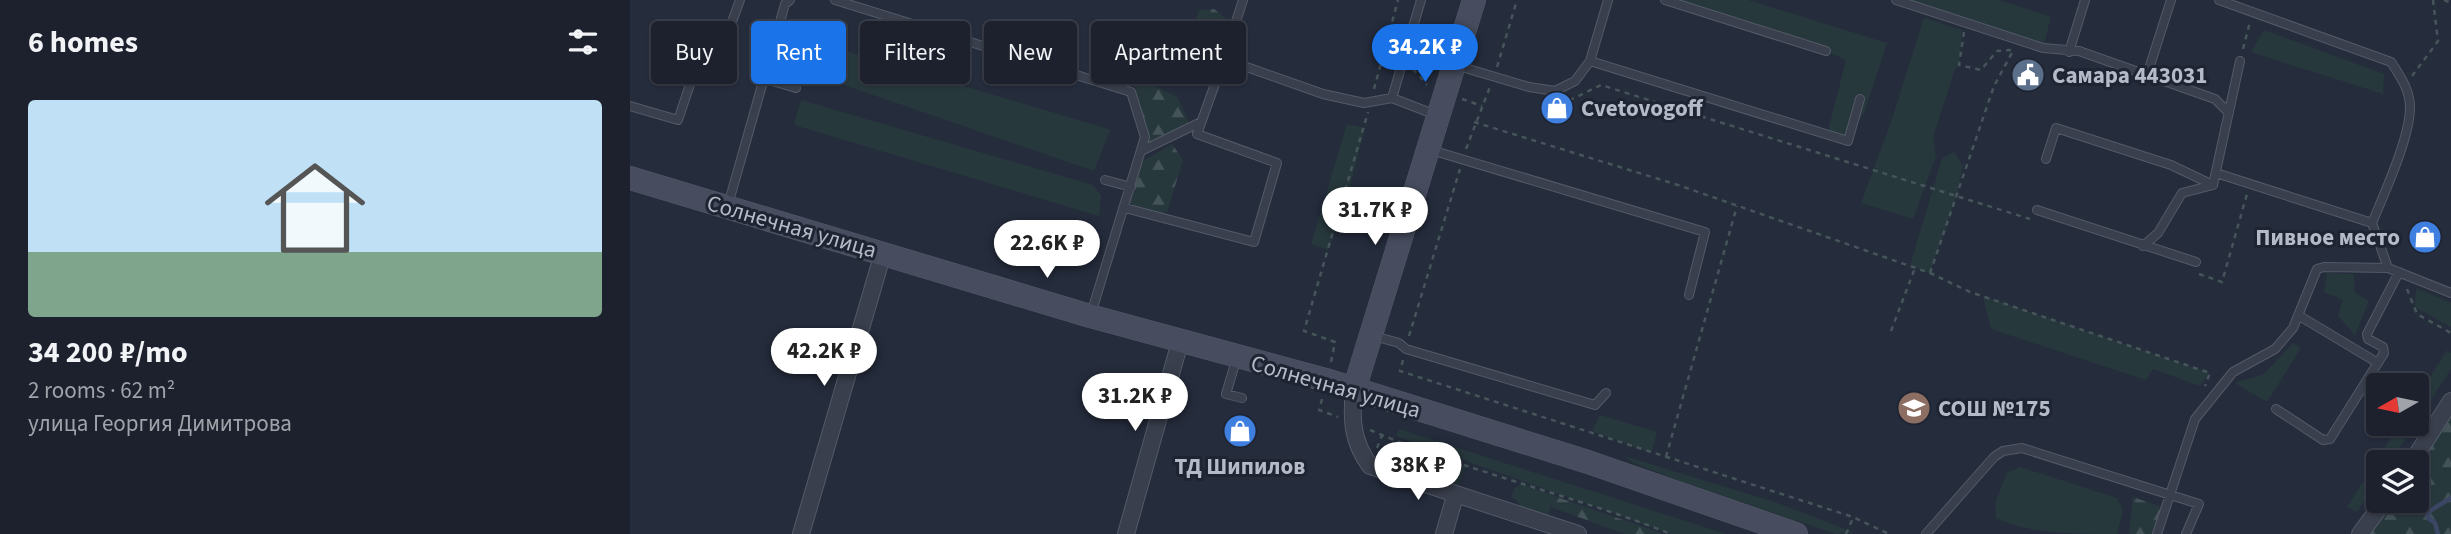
<!DOCTYPE html>
<html lang="en">
<head>
<meta charset="utf-8">
<style>
	:root { --surface:#1c212d; --page:#252935; --text:#f1f3f6; --muted:#a0a3aa; --line:#3a3e49; --accent:#1a73e8 }
	body { margin:0; font-family:"Source Sans 3",sans-serif; background:var(--page); color:var(--text); height:100vh; display:flex; flex-direction:column; font-size:26px; white-space:nowrap }
	* { box-sizing:border-box; margin:0 }
	p { font-size:23px; color:var(--muted) }
	.icon { flex:none; width:38px; height:38px; fill:none; stroke:currentColor; stroke-width:2; stroke-linecap:round; stroke-linejoin:round }
	.map { position:relative; flex:1; overflow:hidden }
	.side { display:flex; flex-direction:column; background:var(--surface); width:630px }
	.side>* { flex:none }
	.top-card { position:absolute; left:21px; top:21px; width:665px; height:63px; display:flex; gap:14px }
	.needle { width:46px; rotate:261deg }
	.fabs { position:absolute; left:1736px; top:373px; display:grid; gap:14px }
	.fabs a { display:grid; place-items:center; width:63px; height:63px; border-radius:7px; background:var(--surface); box-shadow:0 2px 5px #0004,0 0 0 2px var(--line); font-size:35px }
	.price { position:absolute; translate:-50% -60px; padding:0 16px; border-radius:24px; background:#fff; color:#222; font-size:23px; line-height:46px; filter:drop-shadow(0 2px 4px #0008) }
	.price::after { content:''; position:absolute; left:50%; top:42px; width:21px; height:16px; margin-left:-10px; background:inherit; clip-path:polygon(0 0,100% 0,50% 100%) }
	.price.current { background:var(--accent); color:#fff }
	ul { padding:0; list-style:none }
	li { display:grid; align-content:center; gap:14px; height:371px; padding:0 28px }
	li span { display:grid; place-items:center; height:217px; border-radius:7px; color:#555 }
	li>.icon { margin-inline-start:auto }
	span .icon { width:126px; height:126px; fill:#fffc; stroke-width:1 }
	li b { font-size:30px }
	h2 { display:flex; justify-content:space-between; align-items:center; height:84px; padding:0 28px; font-size:30px }
	.tag { padding:0 24px; border-radius:7px; background:var(--surface); box-shadow:0 2px 5px #0004,0 0 0 2px var(--line); font-size:24px; line-height:63px }
	.tag.current { background:var(--accent); color:#fff }
	main { display:flex; flex:1; min-height:0 }
	.map>svg:first-child { display:block }
	.green { fill:#27383d }
	.forest { fill:url(#forest-firs) }
	.lines { fill:none; stroke-linecap:round; stroke-linejoin:round }
	.stream { stroke:#3a4663; stroke-width:4.5 }
	.lane-casing { stroke:#545a67; stroke-width:10 }
	.street-casing { stroke:#545a67; stroke-width:18 }
	.secondary-casing { stroke:#545a67; stroke-width:24 }
	.path { stroke:#45555a; stroke-width:2.5; stroke-dasharray:5 5; stroke-linecap:butt }
	.lane { stroke:#393f4c; stroke-width:8 }
	.street { stroke:#393f4c; stroke-width:16 }
	.secondary { stroke:#474d5f; stroke-width:23 }
	.labels { text-anchor:middle; stroke-width:6; stroke-linejoin:round; paint-order:stroke }
	.poi-label { font-size:23px; font-weight:bold; fill:#b5bac8; stroke:#1e2431; text-anchor:start }
	.street-label { font-size:23px; fill:#b5bac8; stroke:#1e2431 }
</style>
</head>
<body>
<main>
<section class="side">
<h2>6 homes<svg class="icon" aria-label="filters" viewBox="0 0 24 24"><path d="M4 7h16M4 17h16"/><circle cx="9" cy="7" r="2"/><circle cx="15" cy="17" r="2"/></svg></h2>
<ul>
<li><span style="background:linear-gradient(#bfe0f5 70%,#7fa58c 0)"><svg class="icon" aria-label="home" viewBox="0 0 24 24"><path d="M3 11l9-7 9 7M6 9v11h12V9"/></svg></span><div><b>34 200 ₽/mo</b><p>2 rooms · 62 m²</p><p>улица Георгия Димитрова</p></div></li>
</ul>
</section>
<div class="map">
<svg width="1821" height="534" viewBox="0 0 1821 534">
	<defs>
		<pattern id="forest-firs" width="22" height="20" patternUnits="userSpaceOnUse" patternTransform="scale(1.75)"><rect width="22" height="20" fill="#27383d"/><path d="M5 1l3.5 6h-7zM16 11l3.5 6h-7z" fill="#445358"/></pattern>
	</defs>
	<rect width="100%" height="100%" fill="#252c3c"/>
	<!-- green -->
	<path class="green" d="M1035,0h83l139,43 -23,70 -16,28 -21,-6 19,-75 -20,-9z
		M1275,0h94l52,17 -8,31z
		M1294,18l38,12 -3,35 -4,4 -22,68 3,19 -23,63 -52,-16 30,-81z
		M1634,30l120,44 -1,20 -132,-42z
		M188,43l284,84 8,3 -16,41 -285,-98z
		M171,100l292,85 8,10 -2,21 -305,-91z
		M717,124l18,4 -21,81 -16,41 -17,-6z
		M1324,152l9,14 -6,29 -27,78 -20,-7 32,-108z
		M1697,273l27,1 1,19 14,8 -14,34 -17,-19 5,-16 -19,-8z
		M1786,288l35,15v24l-36,-20z
		M1353,296l226,77h1l-10,13 -47,-17 -7,11 -155,-51z
		M1663,343l8,5 -34,54 -32,-19 29,-9z
		M1817,350l4,3v16l-34,52v-23z
		M970,415l57,17 -6,21 -59,-22z
		M1770,424h15l-25,38h-12v18l-21,32 -10,-5z
		M769,429l327,105h-55l-275,-98z
		M762,442l74,25 -9,22 -75,-22z
		M994,456l151,46 80,31 -19,1 -156,-53 -47,-18z
		M1390,467l97,31 6,13 -6,23c-37,0 -91,0 -121,-16l-1,-15 12,-30z
		M892,484l32,12 -7,22 -26,-9 -4,-9 -6,-3 4,-9z"/>
	<!-- forest -->
	<path class="forest" d="M584,9l16,13 -11,50 -36,15 -13,-5 -4,-16 18,-6 15,-50z
		M512,80l35,17 14,30 -50,24 4,-14 -12,-56z
		M542,144l11,16 -16,52 -18,2 -24,-6 13,-44z
		M1821,405v129h-83l22,-33 27,-1v-38z
		M924,496l110,38h-39l-74,-27z
		M1503,497l31,11 -8,26h-27z"/>
	<g class="lines">
		<!-- stream -->
		<path class="stream" d="M1808,534l-3,-11 -7,-5v-6l23,-14"/>
		<defs>
			<path id="lane" d="M205,0l296,92 14,45 -54,177
				M613,0l-19,59 99,35 41,9 28,-5 44,17
				M1035,0l161,51
				M1266,0l147,48 36,3 136,48 14,14
				M1589,0l172,62c9,14 19,28 19,45 0,31 -26,87 -38,116l16,45
				M1439,52l16,-52
				M960,61l258,80 12,-42
				M825,65l74,22 26,4 20,-10 15,-20 18,-61
				M1517,75l24,-75
				M136,79l30,9
				M762,98l29,-98
				M0,106l48,14 27,-80 20,1 15,-41
				M801,150l274,82 -16,63
				M511,151l60,-29
				M1416,159l10,-31 115,37 42,20 27,-124
				M1586,173l156,50
				M475,180l26,7
				M98,205l57,-201 5,-4
				M495,208l129,34 23,-79 -80,-29 27,-75
				M1407,210l159,52
				M1513,246l15,-13 24,-40 31,-8
				M1668,315l80,48
				M744,336l25,7 7,6 189,56 11,-12
				M607,357l-11,37 16,4
				M1646,409l47,31 7,-1 54,-86 -1,-6 -15,-8 -1,-5 32,-62
				M1296,534l68,-77 9,-6 19,-3 177,56 -13,30
				M1527,534l38,-115 38,-47 42,-23 18,-21 24,-59 7,-2 64,1 63,25"/>
			<path id="street" d="M724,390c-3,30 -2,51 16,76l208,68
				M1782,462l39,-61
				M171,534l82,-281
				M496,534l54,-192
				M814,534l11,-38
				M1730,534l25,-34"/>
			<path id="secondary" d="M0,178l460,138 236,64 262,82 208,72
				M724,390l120,-390"/>
		</defs>
		<!-- lane casing -->
		<use href="#lane" class="lane-casing"/>
		<!-- street casing -->
		<use href="#street" class="street-casing"/>
		<!-- secondary casing -->
		<use href="#secondary" class="secondary-casing"/>
		<!-- path -->
		<path class="path" d="M1814,0l7,3
			M1334,32l-5,33 22,5 16,-19 14,-1
			M758,37l8,11
			M1613,49l7,-27
			M867,67l20,-67
			M783,69l14,16
			M1782,76l26,-35 -5,-41
			M744,89l24,-89
			M832,99l20,7
			M930,100l6,2 35,-17 429,134
			M844,122l204,63 252,88 40,19 240,81 -5,13
			M836,149l24,-62
			M1300,273l64,-187 20,-37
			M1569,274l23,8 25,-88
			M1777,289l10,25 34,19
			M1261,331l24,-63
			M779,336l51,-167
			M773,360l-3,11 453,146 36,17
			M701,362l4,-20 -31,-11 64,-219
			M692,399l-3,11 19,7
			M740,430c98,42 203,65 301,104
			M747,448l5,-13
			M1036,457l71,-251
			M1216,534l7,-16"/>
		<!-- lane -->
		<use href="#lane" class="lane"/>
		<!-- street -->
		<use href="#street" class="street"/>
		<!-- secondary -->
		<use href="#secondary" class="secondary"/>
	</g>
	<!-- icons -->
	<defs>
		<symbol id="civic-disc" viewBox="-11 -11 22 22"><circle r="9.5" fill="#5c6f8a" stroke="#1e2431"/><path d="M-.6-6.5H3V-4.5H.6V-3L4-1V1h2V6H-6V1h2V-1L-.6-3ZM-1.2 2.5V6h2.4V2.5Z" fill="#fff"/></symbol>
		<symbol id="shop-disc" viewBox="-11 -11 22 22"><circle r="9.5" fill="#3f7fe0" stroke="#1e2431"/><path d="M-5-2.5h2.3a2.7 3.5 0 0 1 5.4 0H5L5.5 6h-11ZM-1.5-2.5h3a1.5 2.3 0 0 0-3 0Z" fill="#fff"/></symbol>
		<symbol id="school-disc" viewBox="-11 -11 22 22"><circle r="9.5" fill="#8d6e63" stroke="#1e2431"/><path d="M0-5L7-2L0 1L-7-2ZM-4 1L0 2.5L4 1V4Q0 6-4 4Z" fill="#fff"/></symbol>
	</defs>
	<g fill-rule="evenodd">
		<use href="#civic-disc" x="1379" y="56" width="38" height="38"/>
		<use href="#shop-disc" x="908" y="89" width="38" height="38"/>
		<use href="#shop-disc" x="1776" y="218" width="38" height="38"/>
		<use href="#school-disc" x="1265" y="389" width="38" height="38"/>
		<use href="#shop-disc" x="591" y="412" width="38" height="38"/>
	</g>
	<g class="labels">
		<!-- poi labels -->
		<g class="poi-label">
			<text x="1422" y="83">Самара 443031</text>
			<text x="951" y="116">Cvetovogoff</text>
			<text x="1770" y="245" text-anchor="end">Пивное место</text>
			<text x="1308" y="416">СОШ №175</text>
			<text x="610" y="474" text-anchor="middle">ТД Шипилов</text>
		</g>
		<!-- street labels -->
		<g class="street-label">
			<text transform="translate(162 226) rotate(16)" y="8">Солнечная улица</text>
			<text transform="translate(706 386) rotate(16)" y="8">Солнечная улица</text>
		</g>
	</g>
</svg>
<div class="fabs">
<a><svg class="needle" viewBox="-14 -14 28 28"><path d="M0-13l5 13h-10z" fill="#e53935"/><path d="M0 13l5-13h-10z" fill="#a0a3aa"/></svg></a>
<a><svg class="icon" aria-label="layers" viewBox="0 0 24 24"><path d="M12 4l9 5-9 5-9-5zM3 14l9 5 9-5"/></svg></a>
</div>
<b class="price current" style="left:795px;top:84px">34.2K ₽</b>
<b class="price" style="left:745px;top:247px">31.7K ₽</b>
<b class="price" style="left:417px;top:280px">22.6K ₽</b>
<b class="price" style="left:194px;top:388px">42.2K ₽</b>
<b class="price" style="left:505px;top:433px">31.2K ₽</b>
<b class="price" style="left:788px;top:502px">38K ₽</b>
<div class="top-card">
<a class="tag">Buy</a>
<a class="tag current">Rent</a>
<a class="tag">Filters</a>
<a class="tag">New</a>
<a class="tag">Apartment</a>
</div>
</div>
</main>
</body>
</html>
